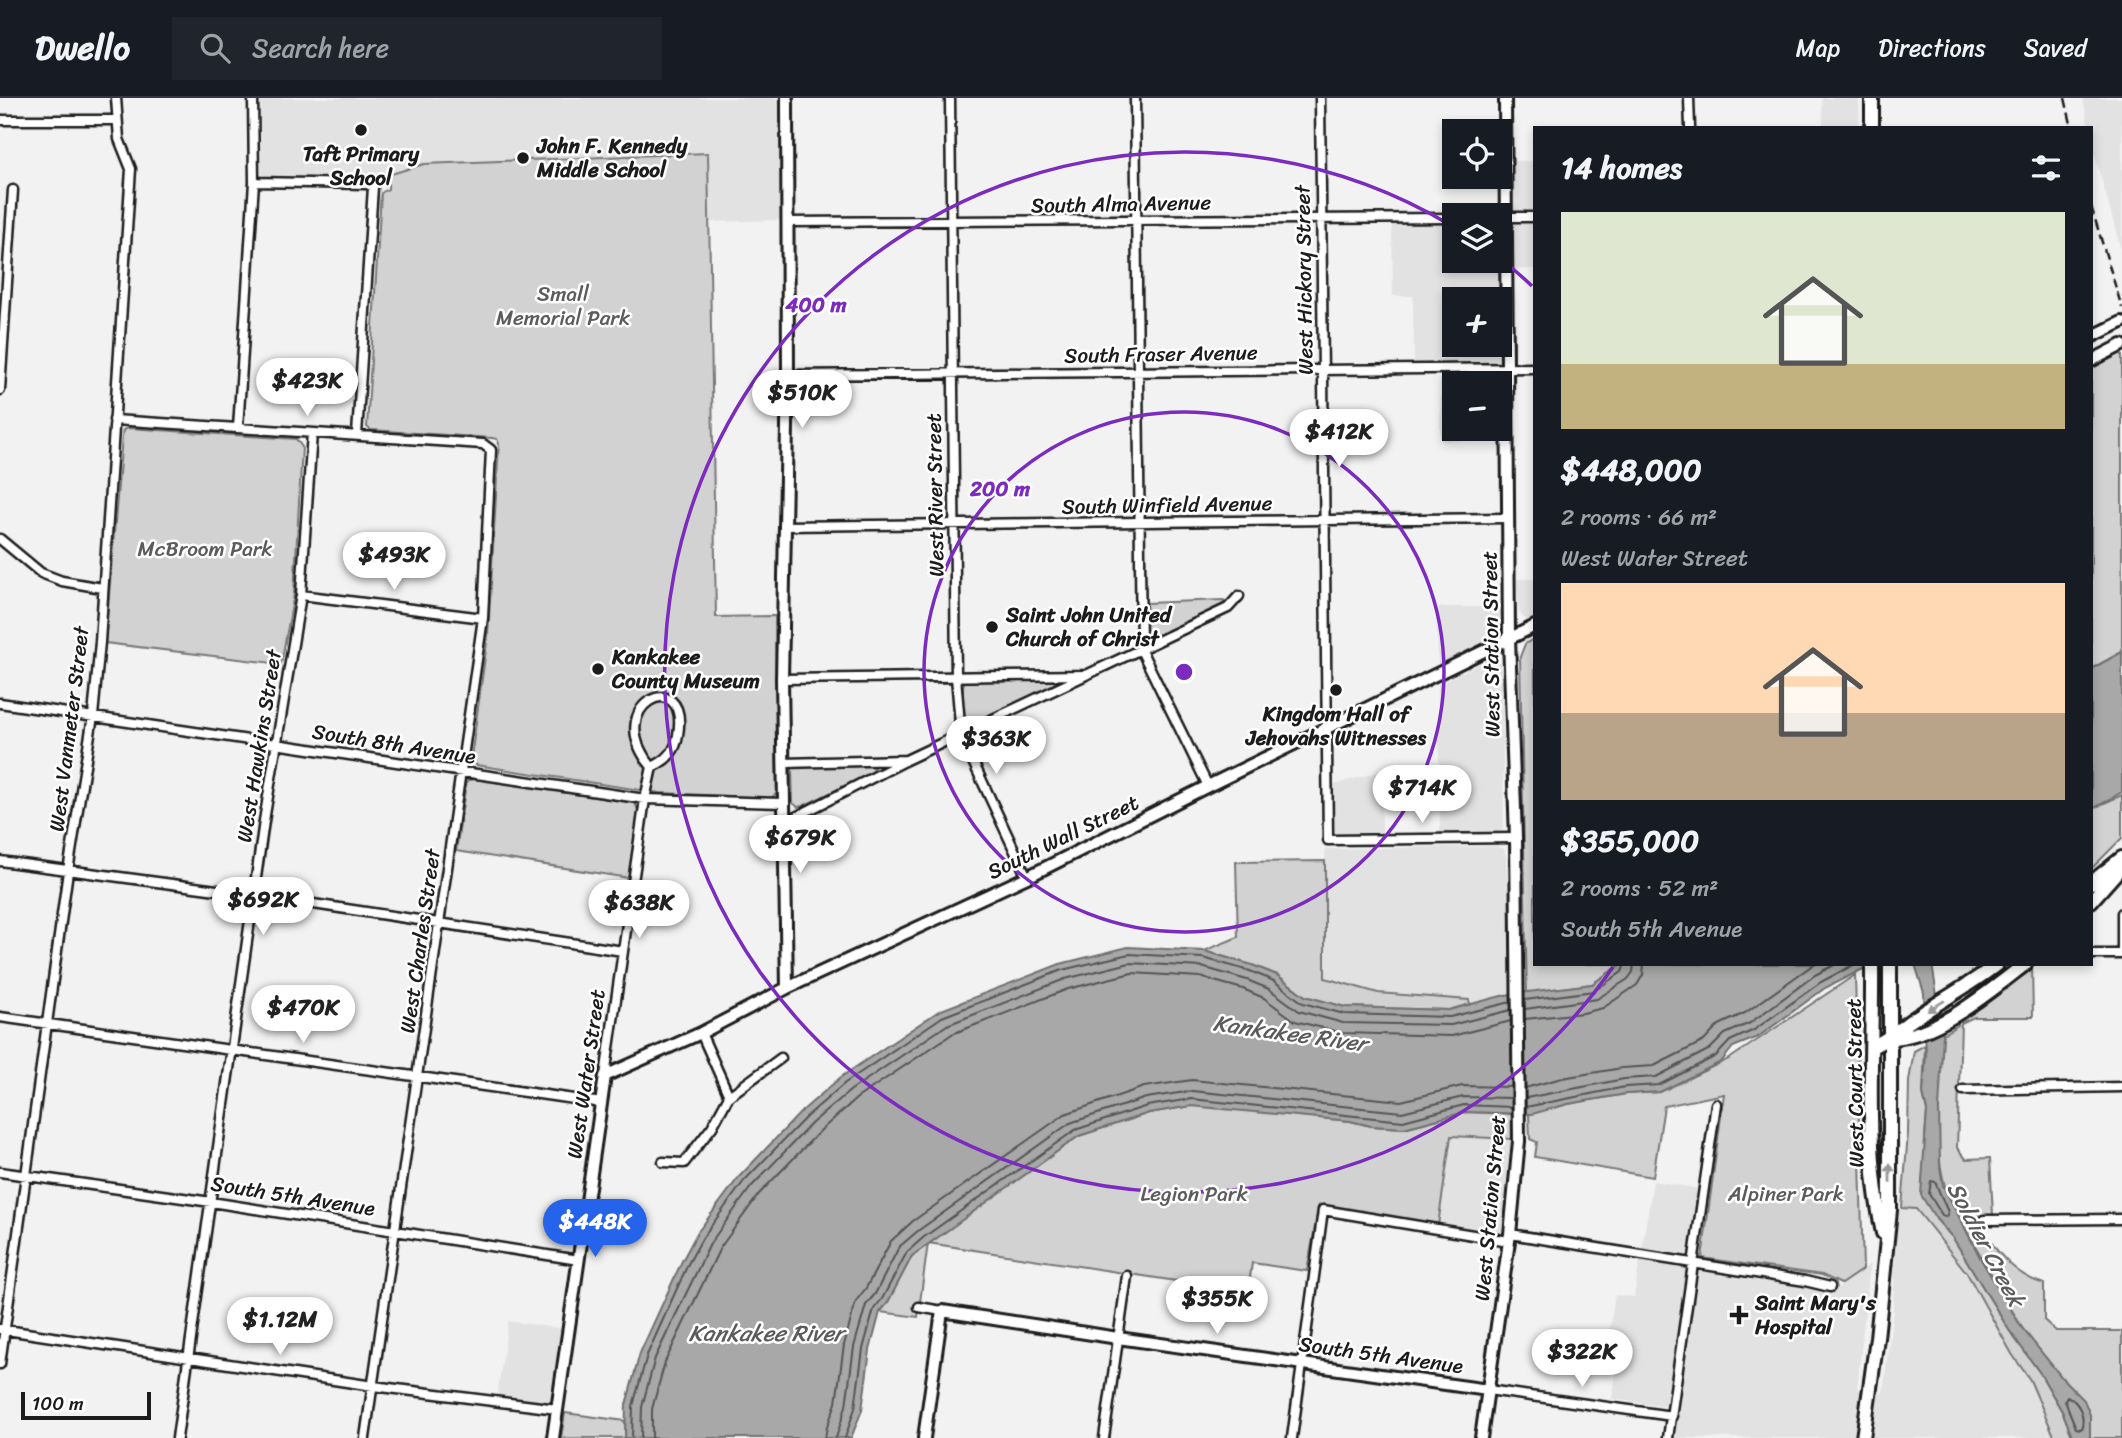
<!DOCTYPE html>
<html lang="en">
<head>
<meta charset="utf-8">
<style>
	:root { --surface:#171b24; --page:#20242c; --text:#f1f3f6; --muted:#9ea1a6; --line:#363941; --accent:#2563eb }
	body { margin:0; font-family:Sriracha,sans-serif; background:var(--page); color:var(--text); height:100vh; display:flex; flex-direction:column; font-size:26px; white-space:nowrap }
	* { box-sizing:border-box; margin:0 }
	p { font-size:23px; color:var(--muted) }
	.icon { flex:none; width:38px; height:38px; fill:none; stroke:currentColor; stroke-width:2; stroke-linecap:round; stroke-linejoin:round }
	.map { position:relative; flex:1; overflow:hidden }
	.side { position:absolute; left:1533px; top:28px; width:560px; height:840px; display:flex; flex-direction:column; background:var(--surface); border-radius:0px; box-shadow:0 4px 10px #0003 }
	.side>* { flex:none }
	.tools { position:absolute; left:1442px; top:21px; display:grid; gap:14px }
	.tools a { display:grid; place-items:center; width:70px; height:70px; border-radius:0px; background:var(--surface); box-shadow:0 4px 10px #0003; font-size:35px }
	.scale { position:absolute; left:21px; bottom:18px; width:130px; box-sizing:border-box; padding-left:7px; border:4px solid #1c1c1c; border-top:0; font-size:19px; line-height:24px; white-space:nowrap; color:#1c1c1c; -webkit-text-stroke:5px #fff; paint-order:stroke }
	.price { position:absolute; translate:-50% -60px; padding:0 16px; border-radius:24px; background:#fff; color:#222; font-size:23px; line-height:46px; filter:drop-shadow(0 2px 4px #0008) }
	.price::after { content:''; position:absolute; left:50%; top:42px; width:21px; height:16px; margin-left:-10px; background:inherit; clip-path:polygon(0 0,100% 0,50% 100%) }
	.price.active { background:var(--accent); color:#fff }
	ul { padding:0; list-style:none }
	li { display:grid; align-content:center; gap:14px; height:371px; padding:0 28px }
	li span { display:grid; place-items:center; height:217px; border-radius:0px; color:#555 }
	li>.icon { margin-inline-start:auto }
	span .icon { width:126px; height:126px; fill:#fffc; stroke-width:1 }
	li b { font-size:30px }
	h2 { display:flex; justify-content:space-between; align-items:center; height:84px; padding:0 28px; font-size:30px }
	header { display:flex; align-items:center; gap:42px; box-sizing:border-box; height:98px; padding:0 35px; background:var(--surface); border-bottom:2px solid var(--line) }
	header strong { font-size:33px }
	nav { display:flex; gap:38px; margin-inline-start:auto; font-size:24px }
	.search { width:490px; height:63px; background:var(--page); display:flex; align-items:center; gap:18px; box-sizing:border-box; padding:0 24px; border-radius:0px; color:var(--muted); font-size:26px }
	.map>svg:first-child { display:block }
	.built { fill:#e2e2e2; fill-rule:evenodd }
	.green { fill:#d2d2d2; stroke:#777; stroke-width:2 }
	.water { fill:#a8a8a8; stroke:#707070; stroke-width:2 }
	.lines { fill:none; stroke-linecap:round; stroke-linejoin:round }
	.shore { stroke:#545454; stroke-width:2 }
	.street-casing { stroke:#1c1c1c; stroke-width:13 }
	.secondary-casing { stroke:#1c1c1c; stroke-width:16 }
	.primary-casing { stroke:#1c1c1c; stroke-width:18 }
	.street { stroke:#fff; stroke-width:8 }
	.secondary { stroke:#fff; stroke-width:10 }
	.primary { stroke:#fff; stroke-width:12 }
	.rail { stroke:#1c1c1c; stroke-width:2.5; stroke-dasharray:10 5; stroke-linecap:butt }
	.oneway { fill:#999 }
	.ring { fill:none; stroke:#7b2cbf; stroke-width:3.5 }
	.poi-dot { fill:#1c1c1c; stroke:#fff; stroke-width:2.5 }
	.labels { text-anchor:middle; stroke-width:5; stroke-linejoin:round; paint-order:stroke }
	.poi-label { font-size:21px; font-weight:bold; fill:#1c1c1c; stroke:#fff; text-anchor:start }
	.street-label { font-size:21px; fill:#1c1c1c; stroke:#fff }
	.park-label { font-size:21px; fill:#5c5c5c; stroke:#fff }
	.water-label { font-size:23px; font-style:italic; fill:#5b5b5b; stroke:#fff }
	.centre { fill:#7b2cbf; stroke:#fff; stroke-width:3.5 }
	.ring-label { font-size:21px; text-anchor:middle; font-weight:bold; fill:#7b2cbf; stroke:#fff; stroke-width:5; stroke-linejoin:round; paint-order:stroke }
</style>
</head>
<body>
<header>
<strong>Dwello</strong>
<div class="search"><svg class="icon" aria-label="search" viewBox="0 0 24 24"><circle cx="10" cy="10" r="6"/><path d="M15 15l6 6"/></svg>Search here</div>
<nav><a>Map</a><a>Directions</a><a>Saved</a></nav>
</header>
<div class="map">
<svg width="2122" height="1340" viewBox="0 0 2122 1340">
	<rect width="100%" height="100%" fill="#f2f2f2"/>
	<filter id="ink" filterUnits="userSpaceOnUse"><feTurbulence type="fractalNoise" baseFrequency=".0143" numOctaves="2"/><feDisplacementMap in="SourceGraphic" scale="14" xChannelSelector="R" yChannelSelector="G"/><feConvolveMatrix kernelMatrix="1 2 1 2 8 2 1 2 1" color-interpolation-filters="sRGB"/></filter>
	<g filter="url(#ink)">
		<!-- built -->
		<path class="built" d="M260,0h520l1,122 -72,2 -1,-68 -284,10 -36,11 -122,3 -5,-5z
			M1822,0h37l1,30h-37z
			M2083,0h39v155l-30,-107 -1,-18h-2z
			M1513,63h22v108l-36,1v29h-45v46h45l2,96h-61v-77h-26l-1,-68h-20l-1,-73h62v38h46v-39h14zM1454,285h46v46h-46z
			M1517,481h18v40l-9,1 -7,-8z
			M1436,509h65l-1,26 -6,7 -56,27z
			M1495,558l4,2 3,11 2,158 -2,3 -9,4h-53l-2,-150z
			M1381,673l1,63 -48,-1 -3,-6 -1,-41z
			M1495,748l9,3 2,7 6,138 -42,10 -2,-4 -90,-7 -53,-15v-129z
			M1451,1037l61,4 -11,97 -63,-11z
			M1653,1083l47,8 -12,79 126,18 20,5 36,-27 -13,125 26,4 10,-84 4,-101 19,1 51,64 45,81 18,26 25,58h-380l4,-29 -67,-10 10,-63 -13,-3 6,-38 19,2z
			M508,1223l56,8 -12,74 -6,1 -49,-7z"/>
		<!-- green -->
		<path class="green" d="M708,55l8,464 59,-1 2,177 -6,5 -111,-5 -184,-28 -5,-7 17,-123 11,-191 -2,-5 -5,-1 -121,-8 -4,-3 14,-234 7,-4v-14l36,-11z
			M2122,254v300l-31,17v-301z
			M128,330l168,11 6,8 -8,147 -13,70 -176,-21 17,-206 1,-7z
			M1223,502l2,1 -2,4 -73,34 -5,-2 1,-34z
			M1535,540v326h87l-30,20 -65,9 -7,-336 5,-13z
			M965,582h87l3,2 -3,4 -84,40h-4l-1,-4v-36z
			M871,667l4,4 -4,4 -68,33 -5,1 -5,-4 -1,-34 2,-2z
			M476,681l159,24 4,9 -10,66 -173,-27 10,-68 2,-3z
			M2122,697v43l-31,31v-60z
			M1325,763v117l53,15 91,7 1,4 -21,6 -104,-3 -40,-11 -28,-21 -25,-10 -48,-14 34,-14 -2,-75z
			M2032,868l1,51h-59l-13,6 -4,125 9,11 24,-1 3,57h-12l-2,5c11,27 36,56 65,64v36l12,11h66v107h-32v-23l-68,-87 -70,-123c-23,-49 -12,-118 -9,-171l15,-9 -1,-3 27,-17z
			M1855,877l8,294 -22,15 -19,-9 -120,-17 22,-164 -60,12 -11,71 -118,-20 2,-15 -7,-3 -1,-25 39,-10 58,-10 34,-2 69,-33z
			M1925,947l-2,49 4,17 -2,25 11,83 17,19 56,92 31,43 23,40 10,25h-18l-25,-58 -18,-26 -45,-81 -51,-64 -14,-1 6,-75 1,-52 5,-30z
			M1197,1007l153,16 21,5 33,2 61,-16 49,2 -2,25 -61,-3 -13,89 -119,-19 -12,65 -55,-8 -4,29 -320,-49 -10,74 -38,-5 7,-8 25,-48 102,-76 65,-44 70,-23z
			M565,1315l60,8v17h-64z"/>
		<!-- water -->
		<path class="water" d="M2122,554v140l-31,18v-141z
			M1128,849l76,4 48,14 25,10 28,21 40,11 104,3 56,-15 87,-11 30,-20h251l-48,24 -67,49 -25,10 -12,15 -61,30 -34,2 -58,10 -36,10 -67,-2 -61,16 -33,-2 -21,-5 -159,-15 -42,7 -70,23 -167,120 -25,48 -7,8 -10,38 -8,60 -11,28h-226l1,-33 14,-52 42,-92 15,-28 42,-56 63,-66 39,-34 98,-66 121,-47z
			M1915,866h17l11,70 -4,75 1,58 3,19 39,75 40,67 41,51 21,21 6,15v23h-17l-10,-25 -23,-40 -31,-43 -56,-92 -17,-19 -15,-24 6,-84 -4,-17 3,-38 -2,-63z"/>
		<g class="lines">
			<!-- shore -->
			<path class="shore" d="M1525,902l69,-9 28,-19 3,-8
				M1525,911l72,-10 31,-20 5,-7 1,-8
				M1525,921l58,-6 20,-5 34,-23 6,-10 1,-11
				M1525,990l37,-10 60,-10 32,-2 50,-25 15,-16 26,-12 69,-49
				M1526,1000l98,-19 32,-2 54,-28 15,-15 25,-11 65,-48 21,-11
				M1526,1009l99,-20 34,-2 57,-29 14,-15 24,-11 67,-48 34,-18
				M1931,1083l4,1 13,30 -2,5 -4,-2 -13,-21z
				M2067,1298c12,6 19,20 14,33l-5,-1 -11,-27z
				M632,1340l1,-32 14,-51 41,-91 15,-27 41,-56 62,-64 39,-34 97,-66 120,-47 67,-16 74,4 47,13 24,10 29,22 41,11 106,3 61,-15
				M641,1340l1,-31 13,-49 56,-116 40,-55 61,-64 39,-33 96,-65 118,-46 65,-16 72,4 45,13 22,9 30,22 44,12 108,2 60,-15
				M652,1340v-29l13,-47 55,-114 39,-54 61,-63 37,-33 95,-64 116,-45 64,-16 68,4 43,12 21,9 31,23 48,12 109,3 59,-15
				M825,1340l2,-11 9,-24 8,-58 12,-44 10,-13 25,-47 22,-20 152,-107 79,-27 48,-7 209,21 61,-15 49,1
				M836,1340l10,-32 8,-59 12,-42 9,-11 24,-47 20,-17 151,-107 76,-25 46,-7 210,21 61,-15 49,1
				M845,1340l10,-30 8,-59 11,-40 8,-10 25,-47 17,-15 151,-107 72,-24 44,-7 212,22 61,-16 48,2"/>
			<defs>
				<path id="street" d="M950,0l6,579 5,59 66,141
					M1135,0l6,552 67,136
					M1320,0l8,742 188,-2
					M1689,0l1,30
					M0,22h117
					M254,84l113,2 6,3 -16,248
					M1500,119h35
					M787,124l667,-4
					M788,277l747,-7
					M0,292l13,-200
					M114,322l369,24 8,6 -8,168 -118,820
					M238,330l16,-246 -1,-84
					M784,428l724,-8
					M0,441l41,34 21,8 40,7
					M301,497l182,23
					M782,581l303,-4
					M0,605l645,96 138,4
					M783,665l123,-3 322,-152 11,-12
					M784,725l119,-61
					M0,763l254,34 369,56
					M2122,815v37
					M2091,856h31
					M0,919l602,86
					M701,935l28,63
					M605,978l40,-277 7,-32c14,-6 24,-15 26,-32 12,-72 -79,-30 -26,32
					M1963,992l159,-3
					M663,1064l21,1 28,-36 17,-31 52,-38
					M0,1074l211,30 368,58
					M1984,1122l138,-1
					M1510,1136l295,47 25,6
					M919,1209l23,4
					M0,1231l373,57 184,23
					M0,1266l68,-493 25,-155 7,-74 31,-473 -12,-30 -3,-41
					M1488,1292l184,26
					M177,1340l87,-617 37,-226 11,-162
					M1104,1340l23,-162
					M1292,1340l31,-228 186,31
					M1668,1340l48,-334"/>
				<path id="secondary" d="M787,0l1,277 -6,304 5,309
					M2091,239l31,-15
					M2091,263l31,-16
					M553,1340l52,-362 96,-43 86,-45 240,-111 181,-91 327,-160
					M924,1340l18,-127 176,27 370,52
					M1481,1340l29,-204 9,-93 -3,-303 -7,-200 -4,-540"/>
				<path id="primary" d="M1872,0v30
					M2091,785l31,-25
					M2091,803l31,-35
					M1872,866c1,89 -8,182 11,269
					M1891,940c45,-1 99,-47 134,-74
					M1872,949c16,-8 24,-15 37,-25 29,-20 60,-36 88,-58
					M1863,1340l14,-100 13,-128v-246"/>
			</defs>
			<!-- street casing -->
			<use href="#street" class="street-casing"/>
			<!-- secondary casing -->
			<use href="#secondary" class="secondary-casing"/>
			<!-- primary casing -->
			<use href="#primary" class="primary-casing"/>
			<!-- street -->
			<use href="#street" class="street"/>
			<!-- secondary -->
			<use href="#secondary" class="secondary"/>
			<!-- primary -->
			<use href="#primary" class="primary"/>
			<!-- rail -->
			<path class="rail" d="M2065,0l7,30
				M2091,108l31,102"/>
		</g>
		<!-- one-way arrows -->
		<defs><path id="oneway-solid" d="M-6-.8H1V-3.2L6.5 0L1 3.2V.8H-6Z" transform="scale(1.75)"/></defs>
		<g class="oneway">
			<use href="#oneway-solid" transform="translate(1936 908) rotate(148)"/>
			<use href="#oneway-solid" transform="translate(1890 1075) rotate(-90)"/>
		</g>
	</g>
	<!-- distance rings -->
	<g class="ring">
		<circle cx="1184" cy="574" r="260"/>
		<path d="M1613 869A520 520 0 1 1 1452 128M1501 161A520 520 0 0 1 1532 188"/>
	</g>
	<!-- markers -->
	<g class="poi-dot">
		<circle cx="361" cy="32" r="7"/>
		<circle cx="523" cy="60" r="7"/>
		<circle cx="992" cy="529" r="7"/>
		<circle cx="598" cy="571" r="7"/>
		<circle cx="1336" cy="592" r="7"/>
		<path d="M1735.5 1206.5h7v7h7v7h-7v7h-7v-7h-7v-7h7z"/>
	</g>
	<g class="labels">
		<!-- poi labels -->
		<g class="poi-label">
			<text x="537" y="55">John F. Kennedy<tspan x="537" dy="24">Middle School</tspan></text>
			<text x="361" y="63" text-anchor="middle">Taft Primary<tspan x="361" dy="24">School</tspan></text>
			<text x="1006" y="524">Saint John United<tspan x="1006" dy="24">Church of Christ</tspan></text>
			<text x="612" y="566">Kankakee<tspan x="612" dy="24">County Museum</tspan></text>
			<text x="1336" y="623" text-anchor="middle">Kingdom Hall of<tspan x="1336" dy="24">Jehovahs Witnesses</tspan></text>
			<text x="1755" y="1212">Saint Mary's<tspan x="1755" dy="24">Hospital</tspan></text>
		</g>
		<!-- street labels -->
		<g class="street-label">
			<text transform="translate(1121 106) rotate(-1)" y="7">South Alma Avenue</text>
			<text transform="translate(1304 182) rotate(-91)" y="7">West Hickory Street</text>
			<text transform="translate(1161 256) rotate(-1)" y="7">South Fraser Avenue</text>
			<text transform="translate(935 397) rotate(-91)" y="7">West River Street</text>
			<text transform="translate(1167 407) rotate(-1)" y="7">South Winfield Avenue</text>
			<text transform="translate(1491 546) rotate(-91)" y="7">West Station Street</text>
			<text transform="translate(69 631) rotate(-83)" y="7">West Vanmeter Street</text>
			<text transform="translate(394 646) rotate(9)" y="7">South 8th Avenue</text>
			<text transform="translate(259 648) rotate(-81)" y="7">West Hawkins Street</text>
			<text transform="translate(1063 739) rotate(-26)" y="7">South Wall Street</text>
			<text transform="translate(420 843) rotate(-82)" y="7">West Charles Street</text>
			<text transform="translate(586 976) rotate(-82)" y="7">West Water Street</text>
			<text transform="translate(1855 985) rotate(-91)" y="7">West Court Street</text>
			<text transform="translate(293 1098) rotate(9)" y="7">South 5th Avenue</text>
			<text transform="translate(1490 1110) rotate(-85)" y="7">West Station Street</text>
			<text transform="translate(1381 1257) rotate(8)" y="7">South 5th Avenue</text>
		</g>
		<!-- park labels -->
		<g class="park-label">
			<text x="563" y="203">Small<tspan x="563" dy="24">Memorial Park</tspan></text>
			<text x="205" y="458">McBroom Park</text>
			<text x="1194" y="1103">Legion Park</text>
			<text x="1786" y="1103">Alpiner Park</text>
		</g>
		<!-- water labels -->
		<g class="water-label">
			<text transform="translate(1290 935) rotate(8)" y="8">Kankakee River</text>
			<text transform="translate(1986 1146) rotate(62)" y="8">Soldier Creek</text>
			<text x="766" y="1243">Kankakee River</text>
		</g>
	</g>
	<circle cx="1184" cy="574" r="10" class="centre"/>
	<g class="ring-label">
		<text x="816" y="214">400 m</text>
		<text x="1000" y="398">200 m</text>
	</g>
</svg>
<div class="tools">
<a><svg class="icon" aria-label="locate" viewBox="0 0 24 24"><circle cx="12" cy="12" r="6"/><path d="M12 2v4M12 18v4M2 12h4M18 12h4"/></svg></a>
<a><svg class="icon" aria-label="layers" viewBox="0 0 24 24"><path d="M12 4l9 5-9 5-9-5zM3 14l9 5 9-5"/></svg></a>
<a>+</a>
<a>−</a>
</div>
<div class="scale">100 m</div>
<b class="price" style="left:307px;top:320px">$423K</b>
<b class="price" style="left:802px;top:332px">$510K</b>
<b class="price" style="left:1339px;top:371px">$412K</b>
<b class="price" style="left:394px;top:494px">$493K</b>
<b class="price" style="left:996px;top:678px">$363K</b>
<b class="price" style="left:1422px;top:727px">$714K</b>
<b class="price" style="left:800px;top:777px">$679K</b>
<b class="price" style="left:263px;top:839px">$692K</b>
<b class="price" style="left:639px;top:842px">$638K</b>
<b class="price" style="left:303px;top:947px">$470K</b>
<b class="price active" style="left:595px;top:1161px">$448K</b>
<b class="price" style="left:1217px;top:1238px">$355K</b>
<b class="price" style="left:280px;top:1259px">$1.12M</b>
<b class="price" style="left:1582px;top:1291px">$322K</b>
<section class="side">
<h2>14 homes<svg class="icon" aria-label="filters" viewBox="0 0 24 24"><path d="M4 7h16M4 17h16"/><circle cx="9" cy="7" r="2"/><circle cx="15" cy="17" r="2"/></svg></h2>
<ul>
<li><span style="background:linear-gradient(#dfe7d0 70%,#c2b280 0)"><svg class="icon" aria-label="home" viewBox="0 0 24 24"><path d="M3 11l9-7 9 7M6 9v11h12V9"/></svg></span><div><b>$448,000</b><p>2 rooms · 66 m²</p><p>West Water Street</p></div></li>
<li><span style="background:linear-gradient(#ffd9b3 60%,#b9a48a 0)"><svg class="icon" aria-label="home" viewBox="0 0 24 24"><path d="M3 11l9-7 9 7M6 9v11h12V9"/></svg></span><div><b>$355,000</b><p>2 rooms · 52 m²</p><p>South 5th Avenue</p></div></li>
</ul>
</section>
</div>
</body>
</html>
